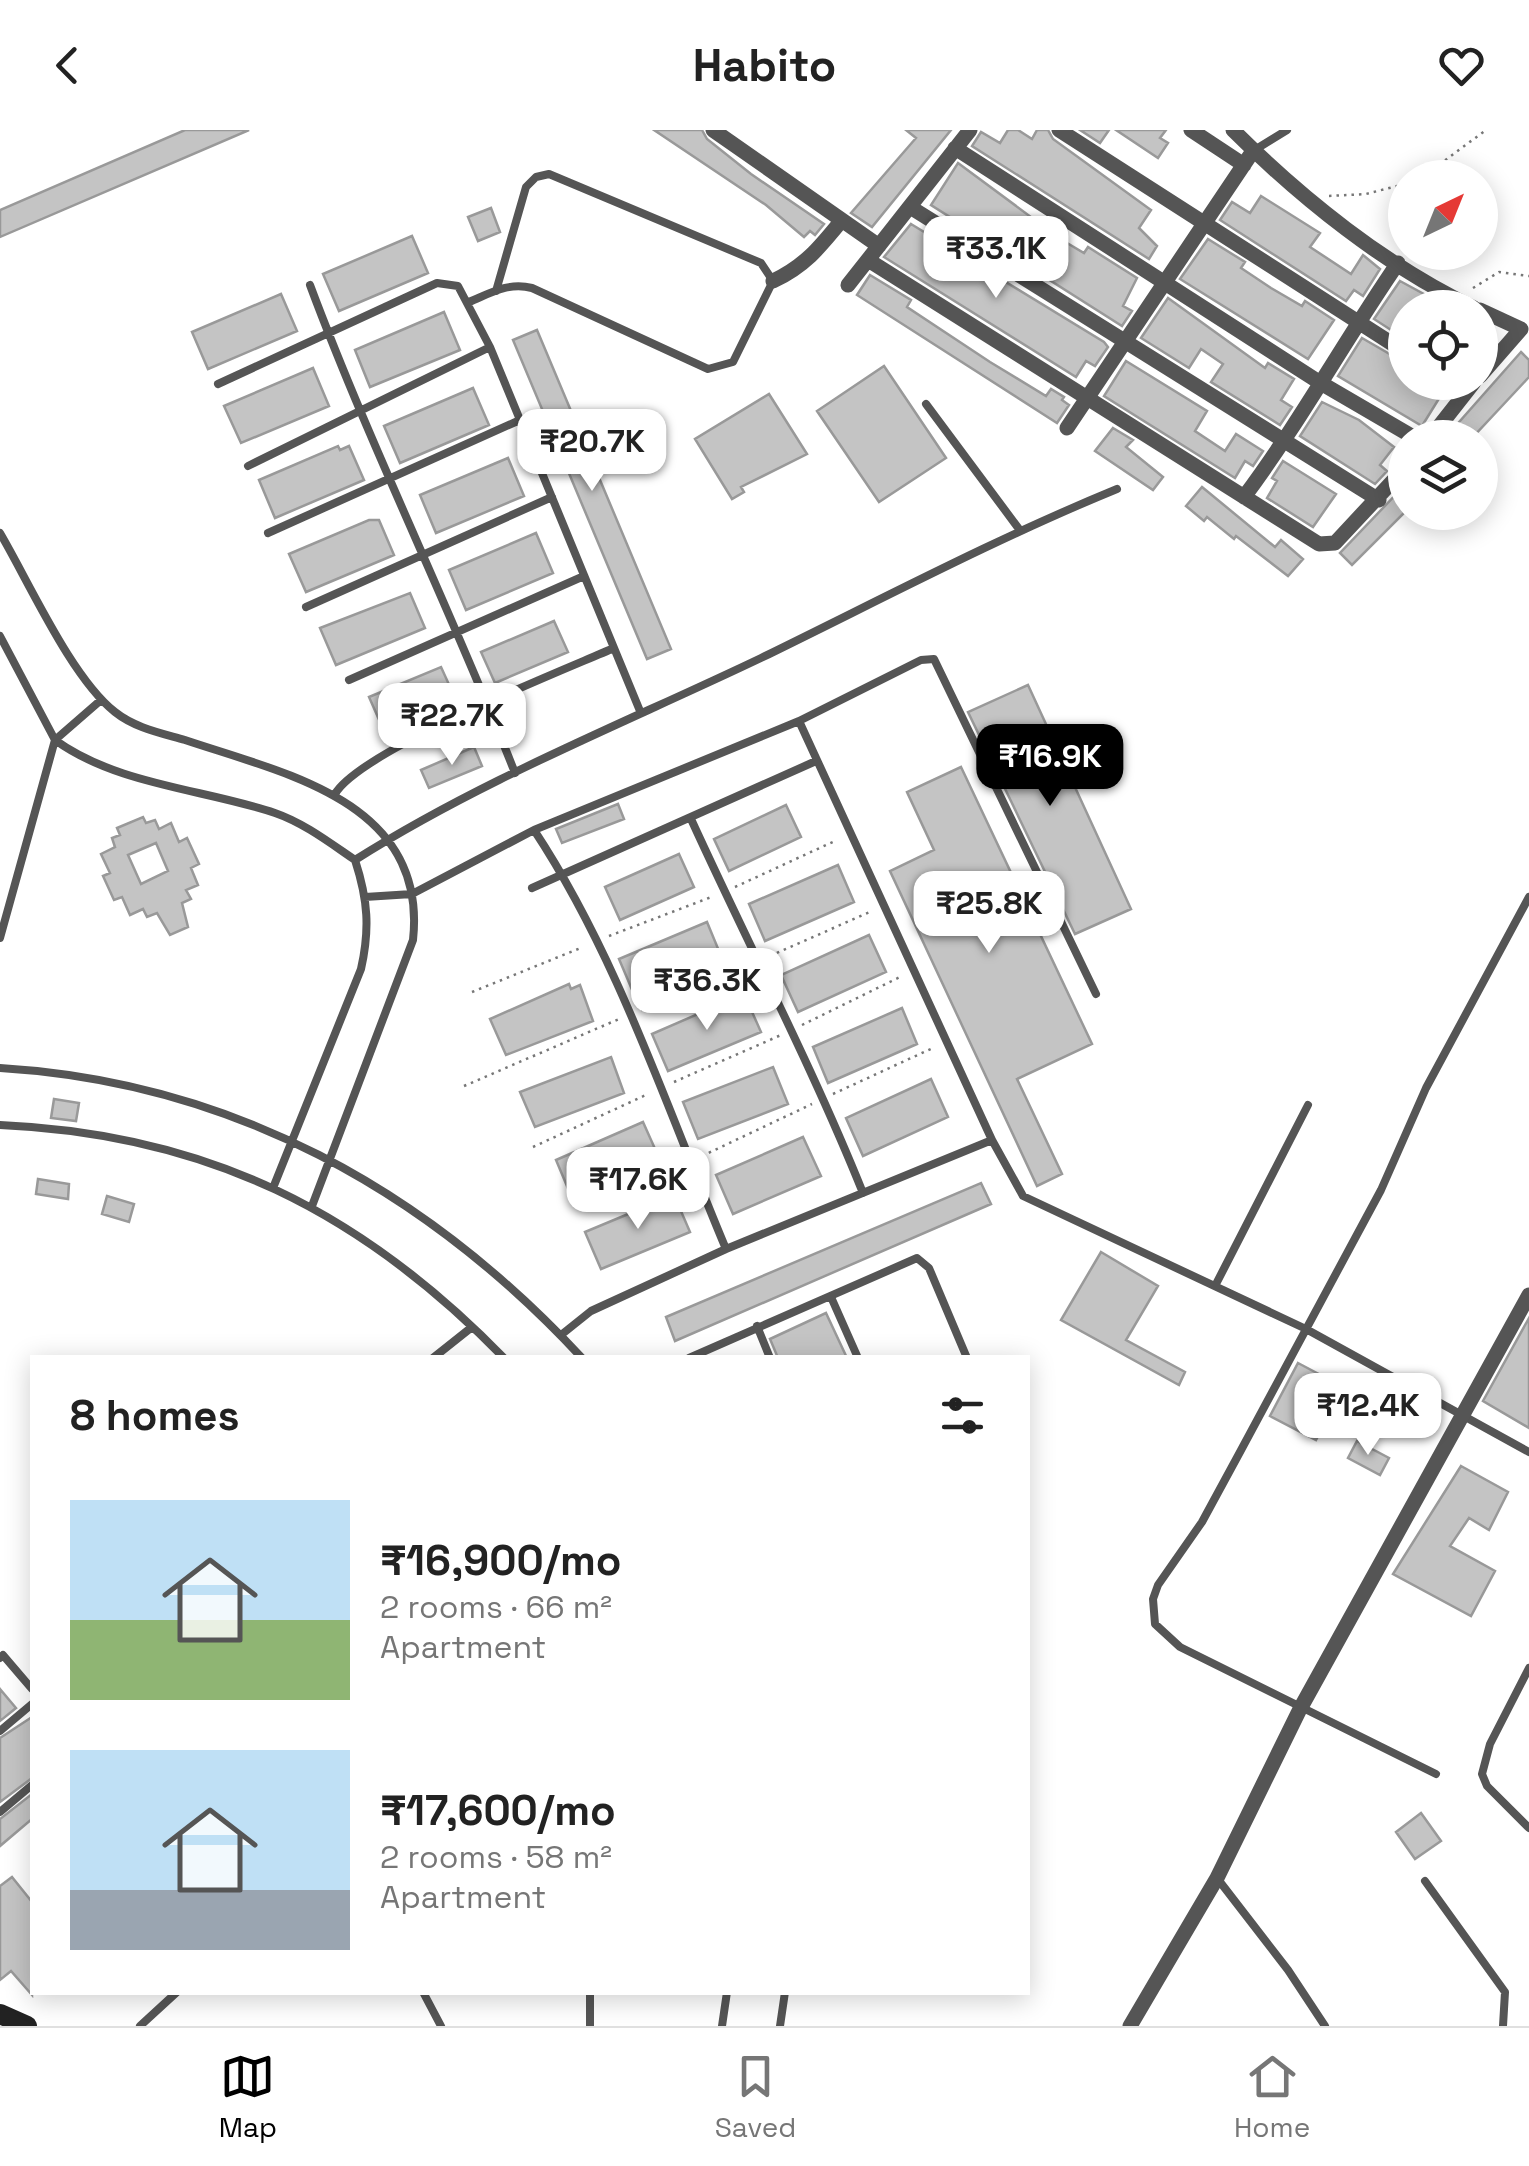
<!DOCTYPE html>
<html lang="en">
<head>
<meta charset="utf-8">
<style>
	:root { --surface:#fff; --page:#f6f6f6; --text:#222; --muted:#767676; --line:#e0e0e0; --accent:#000 }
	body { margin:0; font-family:"Space Grotesk",sans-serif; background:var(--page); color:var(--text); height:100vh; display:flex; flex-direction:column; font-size:38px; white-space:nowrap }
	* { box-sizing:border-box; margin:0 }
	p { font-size:32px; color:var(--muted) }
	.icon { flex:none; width:55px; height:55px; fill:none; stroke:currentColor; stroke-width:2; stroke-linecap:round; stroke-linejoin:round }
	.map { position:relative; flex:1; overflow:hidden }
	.panel { position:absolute; left:30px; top:1225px; width:1000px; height:640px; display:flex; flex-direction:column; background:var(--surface); border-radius:0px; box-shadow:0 5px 25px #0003 }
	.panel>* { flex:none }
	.needle { width:65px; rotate:43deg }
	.tools { position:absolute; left:1388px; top:30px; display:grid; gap:20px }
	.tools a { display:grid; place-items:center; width:110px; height:110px; border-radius:50%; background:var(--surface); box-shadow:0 5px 25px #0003; font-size:50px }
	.price { position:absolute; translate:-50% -85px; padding:0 22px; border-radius:20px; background:#fff; color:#222; font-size:32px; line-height:65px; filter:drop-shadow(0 2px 5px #0008) }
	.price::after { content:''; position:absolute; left:50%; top:60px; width:30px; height:22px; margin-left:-15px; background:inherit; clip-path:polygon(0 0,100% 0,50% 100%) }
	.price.current { background:var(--accent); color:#fff }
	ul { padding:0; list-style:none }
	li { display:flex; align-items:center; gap:30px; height:250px; padding:0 40px }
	li span { display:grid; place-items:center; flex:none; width:280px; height:200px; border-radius:0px; color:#555 }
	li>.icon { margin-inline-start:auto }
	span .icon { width:120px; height:120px; fill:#fffc; stroke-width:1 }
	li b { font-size:42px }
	h2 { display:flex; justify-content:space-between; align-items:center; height:120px; padding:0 40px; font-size:42px }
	header { display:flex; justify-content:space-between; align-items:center; height:130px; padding:0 40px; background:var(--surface); font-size:45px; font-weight:700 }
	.menu { display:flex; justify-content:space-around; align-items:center; height:140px; border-top:2px solid var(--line); background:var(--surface); font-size:28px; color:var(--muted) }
	.menu a { display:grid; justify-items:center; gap:5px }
	.menu .current { color:var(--accent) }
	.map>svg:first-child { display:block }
	.building { fill:#c4c4c4; stroke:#999; stroke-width:2.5; fill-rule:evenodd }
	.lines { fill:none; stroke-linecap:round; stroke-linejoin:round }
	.path { stroke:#777; stroke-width:2.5; stroke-dasharray:2.5 5; stroke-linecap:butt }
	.service { stroke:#555; stroke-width:8 }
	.minor { stroke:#555; stroke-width:15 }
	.secondary { stroke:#222; stroke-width:20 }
</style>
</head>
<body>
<header><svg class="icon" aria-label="back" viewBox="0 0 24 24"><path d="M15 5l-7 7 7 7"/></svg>Habito<svg class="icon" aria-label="heart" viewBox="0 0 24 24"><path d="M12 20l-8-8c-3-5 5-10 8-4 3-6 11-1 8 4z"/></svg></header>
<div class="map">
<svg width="1529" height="1896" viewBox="0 0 1529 1896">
	<rect width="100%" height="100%" fill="#fff"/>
	<!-- building -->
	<path class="building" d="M185,0h64l-249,107v-27z
		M654,0h48l5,9 44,35 73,50 -9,11 -5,-4 -6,6 -38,-32z
		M906,0h45l-79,97 -21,-14 65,-75z
		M1008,0h10l14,9 5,-9h11l5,9 98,71 -12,18 18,18 -8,13 -177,-113 9,-14 19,11z
		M1080,0h29l-9,13z
		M1116,0h50l-6,8 8,5 -10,15z
		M958,33l104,77 22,13 4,-6 49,31 -14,28 9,5 -10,15 -191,-121z
		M1261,66l59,37 -10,14 41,27 12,-19 17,14 -17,27 -9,-6 -8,11 -126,-81 12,-18 18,11z
		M491,78l9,24 -22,9 -10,-24z
		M911,94l193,118 4,5 -13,19 -9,-5 -10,16 -192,-120z
		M412,106l16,37 -89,38 -16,-37z
		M1208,109l37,23 -4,6 30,20 31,18 3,-5 29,19 -26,39 -128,-80z
		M870,145l41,25 -4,7 83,55 56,34 5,-7 13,8 -2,3 7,5 -12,18 -200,-128z
		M1400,151l33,18 -5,9h-23v31l-31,-20z
		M281,164l16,37 -89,38 -16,-37z
		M1168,168l97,70 3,-5 26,16 -13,21 11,7 -12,18 -69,-43 12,-18 -22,-15 -12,19 -48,-30z
		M444,182l16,38 -90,37 -15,-37z
		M537,200l134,319 -24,10 -134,-319z
		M1362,208l43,25v19h23l15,10 -21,34 -84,-50z
		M1521,222l8,8v17l-57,61h-27z
		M1126,231l81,50 -12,20 30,20 11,-17 27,17 -10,15 -8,-5 -10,17 -131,-82z
		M884,236l62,92 -67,44 -62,-91z
		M313,238l16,38 -88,37 -17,-37z
		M473,258l16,37 -89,38 -16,-37z
		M769,264l38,60 -66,33 3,5 -12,7 -37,-60z
		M1322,272l37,18 35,27 -14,18 7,6 -12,13 -75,-48z
		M1113,298l20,12 -7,7 37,30 -10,13 -58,-39z
		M338,316l2,4 9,-4 15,34 -89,38 -16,-38z
		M508,328l16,38 -88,37 -16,-38z
		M1283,331l53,33 -23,33 -46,-29 10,-17 -5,-3z
		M1404,356l1,26 -53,53 -12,-12z
		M1202,357l73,60 6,-7 22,19 -15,17 -52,-40 -2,3 -27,-22 -3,4 -18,-15z
		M369,390h10l15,35 -88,37 -17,-38z
		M536,403l17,40 -87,37 -17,-40z
		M410,463l15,35 -89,37 -16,-37z
		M554,491l14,31 -73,31 -14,-31z
		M441,537l15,33 -72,31 -15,-34z
		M1028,555l103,224 -56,25 -107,-222z
		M474,617l8,19 -53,22 -8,-18z
		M961,637l131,277 -75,35 45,95 -25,12 -147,-315 44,-21 -27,-58z
		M618,674l6,15 -62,24 -6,-14z
		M786,675l15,32 -72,34 -15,-32z
		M143,687l3,6 9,-3 4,9 12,-6 8,19 8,-4 12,26 -8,4 7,17 -12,5 5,9 -9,4 6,24 -18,8 -13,-22 -10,4 -4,-8 -13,6 -8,-18 -8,3 -11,-24 7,-3 -9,-19 14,-7 -3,-9 8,-3 -3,-7zM156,713l12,28 -27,13 -13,-29z
		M679,724l15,33 -74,33 -15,-33z
		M838,735l16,37 -89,39 -16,-37z
		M707,792l19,46 -21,9 -2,-6 -67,28 -17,-40z
		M869,805l17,37 -88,40 -17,-37z
		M569,854l2,5 9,-4 13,36 -87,34 -16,-36z
		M744,864l17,38 -93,39 -16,-37z
		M902,878l15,36 -89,39 -15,-36z
		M611,927l13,36 -89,34 -15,-35z
		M773,937l15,37 -90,35 -15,-37z
		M931,949l17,38 -85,39 -17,-38z
		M54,969l25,4 -3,18 -25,-3z
		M643,992l17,38 -88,38 -16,-38z
		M803,1007l18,39 -88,38 -17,-39z
		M38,1049l31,5 -1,15 -32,-5z
		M981,1053l10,21 -316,137 -9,-24z
		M674,1065l16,37 -89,37 -16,-37z
		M107,1066l27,8 -5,18 -27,-8z
		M1101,1122l57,34 -32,54 59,32 -6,13 -118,-65z
		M826,1183l21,45h-69l-8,-19z
		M1529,1188v110l-46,-27z
		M1298,1233l32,17 -16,29 14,8 -12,23 -46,-24z
		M1357,1311l32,17 -9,17 -32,-17z
		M1461,1336l47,26 -19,38 -20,-12 -19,28 45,25 -24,45 -78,-42z
		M0,1559l16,19 -16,13z
		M32,1587v61l-32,24v-64z
		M32,1664v25l-32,27v-27z
		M1421,1683l20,28 -26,18 -19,-27z
		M12,1747l20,25v93l-21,-24 -11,9v-94z"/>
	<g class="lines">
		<!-- path -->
		<path class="path" d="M1421,48l65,-48
			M1329,66l37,-2 39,-10
			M1473,158l26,-16 30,4
			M735,757l102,-47
			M609,806l105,-40
			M770,826l102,-45
			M472,862l111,-45
			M641,880l103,-43
			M802,895l100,-49
			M674,952l107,-47
			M464,956l155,-67
			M833,964l102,-47
			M533,1017l115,-53
			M702,1026l110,-52
			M586,1080l90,-43"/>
		<!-- service -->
		<path class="service" d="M1253,21l34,-21
			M310,155c62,166 141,324 205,488
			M469,172c22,-9 39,-20 63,-14l176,81 25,-7 40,-81 -12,-18 -212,-89 -13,3 -10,10 -30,104
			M218,254l219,-101 21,3 32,61 150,364
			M926,274l93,125
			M248,336l242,-119
			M0,403c30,51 71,144 115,179 20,16 46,21 70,28 101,34 243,62 228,200l-101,266
			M268,403l252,-113
			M306,477l246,-110
			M0,506l55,104c62,45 149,49 220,73 29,10 55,30 80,47 13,40 15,69 6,109l-88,219
			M349,550l235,-104
			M799,591l193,419 31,56 283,133 223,123
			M335,664c26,-44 224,-122 279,-146
			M691,689c57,125 121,247 172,374
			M534,700c84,127 133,279 192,419
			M355,730c128,-81 270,-137 406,-202 119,-58 234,-119 356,-169
			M532,758l284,-127
			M365,767l47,-3 122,-64 265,-109 122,-61 13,-1 162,335
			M0,808l55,-198 46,-40
			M0,938c231,14 425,121 582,290
			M0,995c206,9 361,86 504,233
			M1215,1156l93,-181
			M831,1167l27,61
			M757,1196l13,32
			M561,1205l30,-24 135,-62 266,-109
			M433,1228l39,-31
			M689,1228l228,-100 12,10 38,90
			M0,1528l3,-3 29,34
			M1529,1538l-39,76 -8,30 5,12 42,42
			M0,1601l32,-27
			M1436,1644l-256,-127 -25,-23 -2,-25 5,-14 44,-63 38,-70 141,-262 45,-102 103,-191
			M0,1682l32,-27
			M1217,1748l71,92 37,56
			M1425,1751l80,111 -2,34
			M423,1862l18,34
			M140,1896l37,-34
			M590,1896v-34
			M722,1896l5,-34
			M780,1896l5,-34"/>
		<!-- minor -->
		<path class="minor" d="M713,0l166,116
			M1059,0l346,222
			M1191,0l53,35
			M1233,0c69,69 153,136 241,178
			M955,18l364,234 96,56
			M910,77l469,293
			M868,130l451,284 16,-1 70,-75
			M773,151c32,-15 47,-34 69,-61
			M848,155l122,-155
			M1480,180l41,19 -41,47
			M1067,298l186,-277
			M1430,308l44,-56
			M1244,367c56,-75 101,-157 154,-234
			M1130,1896l87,-148 83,-169 229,-414"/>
		<!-- secondary -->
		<path class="secondary" d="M0,1884l27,12"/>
	</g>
</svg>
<div class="tools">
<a><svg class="needle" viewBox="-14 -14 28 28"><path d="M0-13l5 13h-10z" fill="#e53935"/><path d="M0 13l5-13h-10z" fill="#767676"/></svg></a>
<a><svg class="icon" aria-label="locate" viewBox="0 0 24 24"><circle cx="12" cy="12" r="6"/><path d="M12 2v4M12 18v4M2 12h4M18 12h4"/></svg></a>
<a><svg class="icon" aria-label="layers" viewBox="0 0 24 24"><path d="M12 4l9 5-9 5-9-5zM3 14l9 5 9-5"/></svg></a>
</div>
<b class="price" style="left:996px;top:171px">₹33.1K</b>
<b class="price" style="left:592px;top:364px">₹20.7K</b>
<b class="price" style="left:452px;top:638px">₹22.7K</b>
<b class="price current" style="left:1050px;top:679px">₹16.9K</b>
<b class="price" style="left:989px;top:826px">₹25.8K</b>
<b class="price" style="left:707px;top:903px">₹36.3K</b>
<b class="price" style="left:638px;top:1102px">₹17.6K</b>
<b class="price" style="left:1368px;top:1328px">₹12.4K</b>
<section class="panel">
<h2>8 homes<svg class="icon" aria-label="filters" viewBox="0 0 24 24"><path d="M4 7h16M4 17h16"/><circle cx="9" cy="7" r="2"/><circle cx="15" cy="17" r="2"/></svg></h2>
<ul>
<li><span style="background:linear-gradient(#bfe0f5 60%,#8fb573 0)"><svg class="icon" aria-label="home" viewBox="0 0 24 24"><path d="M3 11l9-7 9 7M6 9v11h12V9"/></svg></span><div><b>₹16,900/mo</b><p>2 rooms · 66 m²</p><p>Apartment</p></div></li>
<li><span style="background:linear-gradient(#bfe0f5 70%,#9aa5b1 0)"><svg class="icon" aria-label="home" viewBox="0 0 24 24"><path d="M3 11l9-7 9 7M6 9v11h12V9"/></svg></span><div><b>₹17,600/mo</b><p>2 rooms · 58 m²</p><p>Apartment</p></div></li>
</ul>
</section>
</div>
<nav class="menu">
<a class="current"><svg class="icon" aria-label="map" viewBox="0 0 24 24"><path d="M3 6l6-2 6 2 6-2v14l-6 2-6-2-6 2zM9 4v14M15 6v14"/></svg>Map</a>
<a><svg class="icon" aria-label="saved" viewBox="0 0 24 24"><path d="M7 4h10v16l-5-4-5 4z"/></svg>Saved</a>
<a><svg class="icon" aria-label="home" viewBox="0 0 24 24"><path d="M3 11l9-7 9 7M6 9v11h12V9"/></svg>Home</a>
</nav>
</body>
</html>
